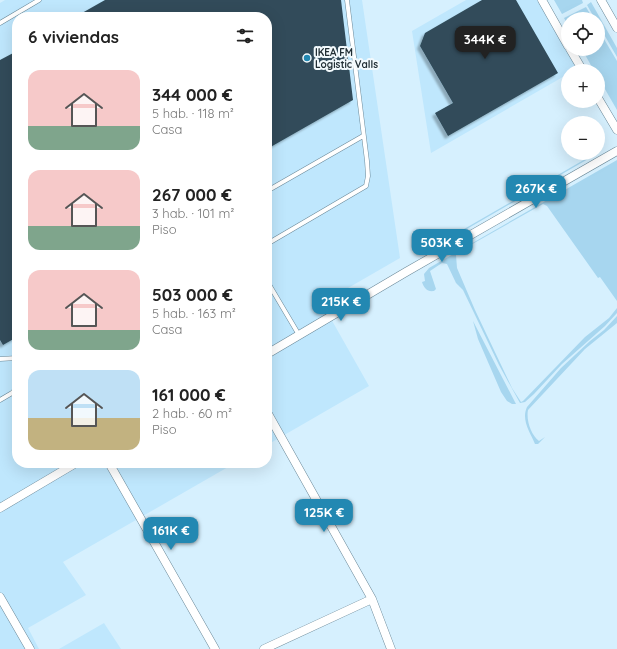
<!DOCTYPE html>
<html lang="es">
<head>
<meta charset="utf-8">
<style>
	:root { --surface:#fff; --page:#f6f6f6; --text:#222; --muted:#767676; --accent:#2388b2 }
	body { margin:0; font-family:Quicksand,sans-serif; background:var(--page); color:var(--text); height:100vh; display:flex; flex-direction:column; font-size:15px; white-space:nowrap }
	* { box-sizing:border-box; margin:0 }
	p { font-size:13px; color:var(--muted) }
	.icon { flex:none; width:22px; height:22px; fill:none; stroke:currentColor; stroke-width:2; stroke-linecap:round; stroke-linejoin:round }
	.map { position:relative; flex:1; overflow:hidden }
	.panel { position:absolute; left:12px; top:12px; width:260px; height:456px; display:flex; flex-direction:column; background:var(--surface); border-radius:16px; box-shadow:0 4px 16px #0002 }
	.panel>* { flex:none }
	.fabs { position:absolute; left:561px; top:12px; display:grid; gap:8px }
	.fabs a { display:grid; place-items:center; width:44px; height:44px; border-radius:50%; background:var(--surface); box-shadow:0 4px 16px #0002; font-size:20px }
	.price { position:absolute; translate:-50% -34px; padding:0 9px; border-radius:8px; background:var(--accent); color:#fff; font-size:13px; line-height:26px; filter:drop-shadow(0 1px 2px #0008) }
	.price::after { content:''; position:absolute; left:50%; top:24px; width:12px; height:9px; margin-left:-6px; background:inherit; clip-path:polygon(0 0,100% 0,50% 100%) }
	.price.current { background:#222; color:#fff }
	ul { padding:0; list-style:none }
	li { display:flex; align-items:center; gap:12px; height:100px; padding:0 16px }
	li span { display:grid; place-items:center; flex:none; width:112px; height:80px; border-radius:12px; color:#555 }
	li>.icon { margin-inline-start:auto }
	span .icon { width:48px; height:48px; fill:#fffc; stroke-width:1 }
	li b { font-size:17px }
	h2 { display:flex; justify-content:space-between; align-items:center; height:48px; padding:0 16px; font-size:17px }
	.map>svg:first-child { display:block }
	.built { fill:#bfe7fd }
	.green { fill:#a7d6ef }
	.building { fill:#304c5a; filter:url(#shadow) }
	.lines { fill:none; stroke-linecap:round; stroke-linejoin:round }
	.service-casing { stroke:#6b8999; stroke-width:5 }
	.minor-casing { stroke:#6b8999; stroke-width:9 }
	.service { stroke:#fff; stroke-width:4 }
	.minor { stroke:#fff; stroke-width:8 }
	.poi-dot { fill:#2388b2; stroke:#f3fafd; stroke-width:1.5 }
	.labels { text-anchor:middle; stroke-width:4; stroke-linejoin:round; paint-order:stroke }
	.poi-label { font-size:10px; font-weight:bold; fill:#212e34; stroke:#f3fafd; text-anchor:start }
</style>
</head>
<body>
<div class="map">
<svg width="617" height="649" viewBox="0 0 617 649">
	<defs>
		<filter id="shadow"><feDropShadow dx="-3" dy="3" stdDeviation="1" flood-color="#0004"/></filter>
	</defs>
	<rect width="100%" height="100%" fill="#d6f0fe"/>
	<!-- built -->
	<path class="built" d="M5,0h357l38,258 -78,45 47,83 -102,59v-428h-250v446h218l-172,99 23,33 -58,33 11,21h-39v-646z
		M466,0h71l40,69 -3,2h-6v3l-137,79 -19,-122z
		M104,623l17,26h-62z"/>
	<!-- green -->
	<path class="green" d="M554,0h28l1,3 -21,11z
		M591,2l26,46v9l-19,-33v-5h-3l-8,-14z
		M586,7l7,12h-25v6l-4,-7z
		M598,29l19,32v49l-19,-33v-6h-4l-12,-22h16z
		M594,154l1,1 -168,97 -1,-1z
		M617,160v141l-17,-24 -2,1 -51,-72 -4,-2 -83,47 -4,4 1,13 18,42 37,78 9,14 2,-1 62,-64 24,-19 8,-10v5l-12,13 -43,38 -28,30 -9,8 -5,1 -21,-38 -36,-75 -7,-7 -9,-19 -5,-1 -12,8 6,18 -2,2c-7,1 -10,-3 -12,-9l3,-1 -1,-7 5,-6z
		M617,316v7l-32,26 -57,61c-2,10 3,25 11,31l6,-4 -7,7h-3c-5,-12 -14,-24 -8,-37l34,-39 29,-27 14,-11z
		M473,321l43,83h-4l-5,-3 -6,-9 -23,-53z"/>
	<!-- building -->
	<path class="building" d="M105,0h236l12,100 -86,49v-132h-192z
		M482,0h34l42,73 -110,63 -13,-23 18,-10 -33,-57 5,-13z
		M17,51v286l-14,8 -3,-5v-280z"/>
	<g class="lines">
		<defs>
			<path id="service" d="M0,23l39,-23
				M267,191l96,-55
				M267,244l99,-58 2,-10 -1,-15 -20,-161
				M267,281l32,54
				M0,359l17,-1
				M0,400l12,-7 5,-5"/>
			<path id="minor" d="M542,0l26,46
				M601,0l16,28
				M570,49l13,22
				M598,98l19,32
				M267,354l139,-82 211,-121
				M267,412l105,187 19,50
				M109,463l106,186
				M0,508l76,-45
				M0,597l30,52
				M264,649l108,-50"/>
		</defs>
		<!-- service casing -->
		<use href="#service" class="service-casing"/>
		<!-- minor casing -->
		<use href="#minor" class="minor-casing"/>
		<!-- service -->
		<use href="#service" class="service"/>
		<!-- minor -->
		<use href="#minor" class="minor"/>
	</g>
	<!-- markers -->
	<circle class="poi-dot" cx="307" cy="58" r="4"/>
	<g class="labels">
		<!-- poi labels -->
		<g class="poi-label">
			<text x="315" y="56">IKEA FM<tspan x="315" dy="12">Logistic Valls</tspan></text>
		</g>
	</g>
</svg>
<div class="fabs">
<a><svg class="icon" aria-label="locate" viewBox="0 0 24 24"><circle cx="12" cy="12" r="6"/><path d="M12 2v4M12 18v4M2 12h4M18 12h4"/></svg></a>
<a>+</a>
<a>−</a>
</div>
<b class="price current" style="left:485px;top:60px">344K €</b>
<b class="price" style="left:536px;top:209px">267K €</b>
<b class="price" style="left:442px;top:263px">503K €</b>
<b class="price" style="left:341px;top:322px">215K €</b>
<b class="price" style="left:324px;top:533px">125K €</b>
<b class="price" style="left:171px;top:551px">161K €</b>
<section class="panel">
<h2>6 viviendas<svg class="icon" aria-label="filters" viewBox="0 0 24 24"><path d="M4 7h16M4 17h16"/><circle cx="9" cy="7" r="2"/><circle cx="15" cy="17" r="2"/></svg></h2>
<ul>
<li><span style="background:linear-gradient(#f6c9c9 70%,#7fa58c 0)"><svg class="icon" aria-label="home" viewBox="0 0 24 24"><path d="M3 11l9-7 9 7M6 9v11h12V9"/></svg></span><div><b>344 000 €</b><p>5 hab. · 118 m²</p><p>Casa</p></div></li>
<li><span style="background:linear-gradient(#f6c9c9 70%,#7fa58c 0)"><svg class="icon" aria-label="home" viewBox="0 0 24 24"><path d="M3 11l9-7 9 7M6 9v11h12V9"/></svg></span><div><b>267 000 €</b><p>3 hab. · 101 m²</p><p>Piso</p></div></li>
<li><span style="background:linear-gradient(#f6c9c9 75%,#7fa58c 0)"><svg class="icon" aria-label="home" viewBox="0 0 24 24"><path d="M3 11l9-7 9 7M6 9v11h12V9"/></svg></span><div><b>503 000 €</b><p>5 hab. · 163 m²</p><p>Casa</p></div></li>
<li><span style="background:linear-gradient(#bfe0f5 60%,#c2b280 0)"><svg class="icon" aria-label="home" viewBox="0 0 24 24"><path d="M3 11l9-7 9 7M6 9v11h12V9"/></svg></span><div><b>161 000 €</b><p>2 hab. · 60 m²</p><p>Piso</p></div></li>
</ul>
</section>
</div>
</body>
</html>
